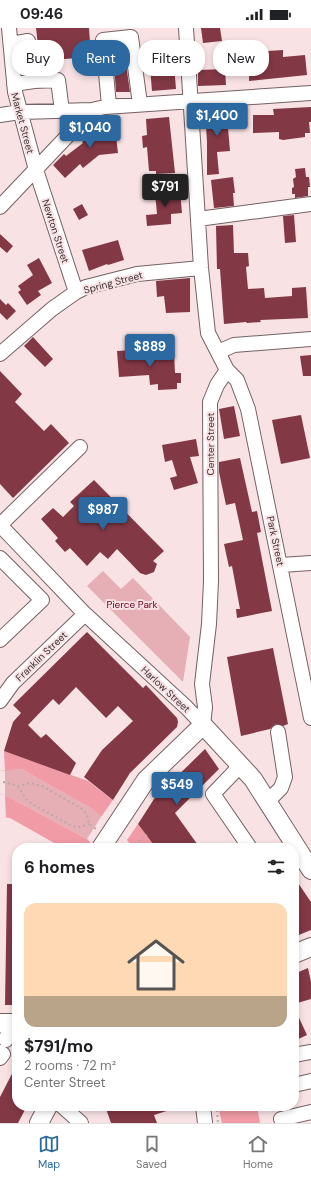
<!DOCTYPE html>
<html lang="en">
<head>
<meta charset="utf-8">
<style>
	:root { --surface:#fff; --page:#f6f6f6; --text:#202124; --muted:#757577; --line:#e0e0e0; --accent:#2c69a0 }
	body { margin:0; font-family:"DM Sans",sans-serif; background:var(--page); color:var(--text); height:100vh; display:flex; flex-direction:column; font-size:15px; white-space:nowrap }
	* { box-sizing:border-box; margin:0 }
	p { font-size:13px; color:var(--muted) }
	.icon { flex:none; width:22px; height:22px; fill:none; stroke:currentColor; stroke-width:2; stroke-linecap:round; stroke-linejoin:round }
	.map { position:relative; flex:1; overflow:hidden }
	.panel { position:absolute; left:12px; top:815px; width:287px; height:268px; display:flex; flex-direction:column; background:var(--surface); border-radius:16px; box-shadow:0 2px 6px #0003 }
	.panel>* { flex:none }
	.hud { position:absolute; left:12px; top:12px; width:287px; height:36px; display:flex; gap:8px }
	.price { position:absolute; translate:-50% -34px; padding:0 9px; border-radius:4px; background:var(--accent); color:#fff; font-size:13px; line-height:26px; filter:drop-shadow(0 1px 2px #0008) }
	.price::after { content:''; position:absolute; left:50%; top:24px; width:12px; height:9px; margin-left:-6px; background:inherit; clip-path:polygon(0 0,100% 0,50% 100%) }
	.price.active { background:#222; color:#fff }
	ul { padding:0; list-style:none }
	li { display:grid; align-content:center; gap:8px; height:212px; padding:0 12px }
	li+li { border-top:1px solid var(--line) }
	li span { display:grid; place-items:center; height:124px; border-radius:12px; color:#555 }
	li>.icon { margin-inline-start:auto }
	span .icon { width:72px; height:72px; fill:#fffc; stroke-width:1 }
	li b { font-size:17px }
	h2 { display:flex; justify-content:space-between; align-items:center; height:48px; padding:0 12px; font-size:17px }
	.tag { padding:0 14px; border-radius:16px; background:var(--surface); box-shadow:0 2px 6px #0003; font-size:14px; line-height:36px }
	.tag.active { background:var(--accent); color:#fff }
	.status { display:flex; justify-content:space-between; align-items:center; height:28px; padding:0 20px; background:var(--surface); direction:ltr }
	.status svg { height:11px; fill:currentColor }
	.tab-bar { display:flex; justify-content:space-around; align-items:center; height:56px; border-top:1px solid var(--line); background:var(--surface); font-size:11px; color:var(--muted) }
	.tab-bar a { display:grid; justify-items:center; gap:2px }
	.tab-bar .active { color:var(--accent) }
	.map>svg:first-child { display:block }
	.green { fill:#e5afb5 }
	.water { fill:#f09ba6 }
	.pier { fill:#f8e2e4 }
	.building { fill:#823845 }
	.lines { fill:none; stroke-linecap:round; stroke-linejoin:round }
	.minor-casing { stroke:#746163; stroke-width:16 }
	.major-casing { stroke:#746163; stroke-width:20 }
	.path { stroke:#baa8aa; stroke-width:2; stroke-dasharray:2 3; stroke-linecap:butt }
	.minor { stroke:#fff; stroke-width:14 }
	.major { stroke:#fff; stroke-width:18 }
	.labels { text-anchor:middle; stroke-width:4; stroke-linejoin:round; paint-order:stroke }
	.street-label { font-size:10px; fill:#393132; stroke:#f8e2e4 }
	.park-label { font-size:10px; fill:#690124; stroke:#f8e2e4 }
</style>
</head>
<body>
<div class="status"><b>09:46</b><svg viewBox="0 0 49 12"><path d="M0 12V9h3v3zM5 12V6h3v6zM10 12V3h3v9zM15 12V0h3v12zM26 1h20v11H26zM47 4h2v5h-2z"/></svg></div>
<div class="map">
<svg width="311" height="1095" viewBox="0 0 311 1095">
	<rect width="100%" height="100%" fill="#f8e2e4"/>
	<!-- green -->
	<path class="green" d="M103,543l18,18 12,-11 57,59 -7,45 -96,-96z
		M21,741l70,39 10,9 -14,22 -82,-44v-25z"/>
	<!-- water -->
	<path class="water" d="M0,723h4l84,30 25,19 25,24 18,24h-23l-6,-8 -36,-32 -70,-39 -21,2z
		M0,766l5,1 82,44 9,9h-33l-53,-30 -10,-1z
		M218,1078h39l3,17h-38z"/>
	<!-- pier -->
	<path class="pier" d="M0,723h4l1,19 -5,1z
		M0,766l5,1 1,23 -6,-1z
		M113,772l25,24 -11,16 -26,-23z"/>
	<!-- building -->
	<path class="building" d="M36,0h53l2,29 -39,3v-7l-13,1z
		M201,0h19l2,13 -19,2z
		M124,22l6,42h-14l-3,-41z
		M283,22v7l22,-2 2,20 -58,6v-22l19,-1v-7z
		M173,25l3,36 -24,2 -3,-36z
		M225,41l1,16 -28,1v-16z
		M311,79v15h-2l1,11h-5v4l-22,3 -4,-1v-7l-26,1v-18h21l-1,-6z
		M227,82l1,9 6,-1 1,10h-7l2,23 -13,1 2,22 -12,1v-33l-2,-31z
		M169,89l6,56 -19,1v-3h-7l-2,-24 -4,1 -1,-12 5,-1 -1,-16z
		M114,92l4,33 -19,2 -16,13 -3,-4 -15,14 -12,-13 11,-11 2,2 17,-13 -1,-1 19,-14v-2l2,-1v-4z
		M305,140l1,9h3l1,10h-2v9l-13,2v-4h-3v-6l2,-1 -1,-8 3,-2 -1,-8z
		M233,149l2,16h-2l1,13 -20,2 -3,-28z
		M180,163l2,22 -11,1v10l-24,2 -1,-11 11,-1 -2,-21z
		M82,176l6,11 -9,5 -6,-11z
		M294,187l2,27 -11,1 -2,-27z
		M233,197l1,28h14l1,13 -3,1 2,22 16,-1 1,10 27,-2v-8l14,-1 2,31 -48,2 1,2 -14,1 -1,-1 -22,2 -4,-55h-3l-1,-43z
		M0,206l13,12 -6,7 -7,-6z
		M118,212l6,20 -16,5 -1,-1 -18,7 -7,-21z
		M39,230l13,25 -14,8 3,4 -14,10 -9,-13 3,-2 -3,-4 15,-11 -6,-10z
		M190,250v34l-24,1 -2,-17 -7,1 -1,-16z
		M0,271l6,6 2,-2 8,8 -9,9 -7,-7z
		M33,309l20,22 -8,8 -21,-21z
		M133,322l1,5 40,-3 1,21h6v10h-4v6l-19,1v-6l-8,1 -1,-10 -30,2 -2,-26z
		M311,327v21h-8l-3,-20z
		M0,343l22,23 -7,8 29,29 7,-7 18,19 -56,55 -13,-14z
		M234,378l6,30 -16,3 -5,-30z
		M301,387l9,43 -29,6 -9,-44z
		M196,411l3,17 -9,1 8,26 -24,7 -4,-12 7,-2 -5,-16 -7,2 -3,-17z
		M240,430l12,54 5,-1 4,21 -4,1 15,78 -35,7 -1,-9h4l-8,-43 -3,1 -5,-23 19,-4 -8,-37 -9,2 -7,-33v-10z
		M94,452l70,71 -11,10 4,3 -3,8 -8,3 -6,-2 -23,-24 -9,10 -8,-7 -13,14 -17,-18 -5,4 -10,-11 3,-3 -17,-19 12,-11 10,9 11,-11 -4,-4z
		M87,604l56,56 3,-3 31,33 1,4 -1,5 -47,46 -17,27 -29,-23 18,-27 31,-29 -15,-15 -12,12 -30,-31 -17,18 -6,-6 -25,26 13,13 5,-4 30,29 -6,12 -66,-24 9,-29 8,-9 -8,-8z
		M273,620l15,76 -5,2 -7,-2 -6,5 -29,7 -14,-79z
		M205,721l14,20 -44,44 25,35h-44l-18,-24 16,-25z
		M294,849l17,25v28l-17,7z
		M7,856h10v121h-12z
		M308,940l3,14v17l-17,5v-30z
		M294,979l13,28 -13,6z
		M17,1036v42h10l-9,17h-18v-26z
		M105,1078h70l1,2 -22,7 3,8h-46z"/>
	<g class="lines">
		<defs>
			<path id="minor" d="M9,0l6,64 21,78 40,122
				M186,0l15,240 7,65 19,37 10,10 11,29 63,309
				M11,16l17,-3 6,40 -20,3
				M34,53l24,-1 4,31
				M109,78l-6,-66 28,-3 9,67
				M0,87l20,-3 72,-2
				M0,179l92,-97 13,-3 206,-14
				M198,191l113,-15
				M218,324l16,-7 77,-6
				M0,326l52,-45 24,-17 10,-5 51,-13 64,-6
				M0,497l85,89 102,94 16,17
				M0,497l80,-78
				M0,530l42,42 -42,40
				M281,537l30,-2
				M0,673l13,-18 72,-69
				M203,697l2,-18 -3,-23 7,-60 2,-43 -1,-179 7,-17 10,-15
				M240,738l-27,28 37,54
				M267,774l14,-14 4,-11 -7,-45
				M6,1012l4,-17
				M0,1024l3,2 -3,4
				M294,1027l17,-3
				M294,1057l17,-4
				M62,1078l19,17
				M203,1078l2,17
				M281,1091l30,-7"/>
			<path id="major" d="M101,820l45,-68 57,-55 50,54 58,91
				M294,926l17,-7
				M0,995h17
				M39,1095l9,-17"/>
		</defs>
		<!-- minor casing -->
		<use href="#minor" class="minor-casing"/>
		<!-- major casing -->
		<use href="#major" class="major-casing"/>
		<!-- path -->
		<path class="path" d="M3,754l15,4 12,-3 12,3 42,24 3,5 2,9 7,5
			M18,758l8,13 6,5 40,22 8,1 9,-3
			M125,820l7,-2 15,-11
			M217,1082l1,13"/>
		<!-- minor -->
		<use href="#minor" class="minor"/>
		<!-- major -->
		<use href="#major" class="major"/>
	</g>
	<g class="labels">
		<!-- street labels -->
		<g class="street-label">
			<text transform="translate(23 95) rotate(75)" y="4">Market Street</text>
			<text transform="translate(56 203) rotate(72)" y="4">Newton Street</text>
			<text transform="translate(113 254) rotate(-15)" y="4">Spring Street</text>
			<text transform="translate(210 416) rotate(-90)" y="4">Center Street</text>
			<text transform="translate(276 513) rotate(78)" y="4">Park Street</text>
			<text transform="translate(41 628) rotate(-44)" y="4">Franklin Street</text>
			<text transform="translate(166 661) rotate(43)" y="4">Harlow Street</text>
		</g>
		<!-- park labels -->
		<g class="park-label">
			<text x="132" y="580">Pierce Park</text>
		</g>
	</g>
</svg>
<b class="price" style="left:217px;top:109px">$1,400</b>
<b class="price" style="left:90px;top:121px">$1,040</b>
<b class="price active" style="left:165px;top:180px">$791</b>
<b class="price" style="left:150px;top:340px">$889</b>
<b class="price" style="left:103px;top:503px">$987</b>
<b class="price" style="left:177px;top:778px">$549</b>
<div class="hud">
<a class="tag">Buy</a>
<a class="tag active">Rent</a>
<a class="tag">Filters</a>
<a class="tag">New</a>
</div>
<section class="panel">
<h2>6 homes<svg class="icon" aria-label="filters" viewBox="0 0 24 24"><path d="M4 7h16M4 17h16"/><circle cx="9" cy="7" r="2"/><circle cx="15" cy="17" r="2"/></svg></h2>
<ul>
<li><span style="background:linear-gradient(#ffd9b3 75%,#b9a48a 0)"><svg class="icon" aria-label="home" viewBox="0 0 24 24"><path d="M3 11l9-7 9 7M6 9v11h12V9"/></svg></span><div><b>$791/mo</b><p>2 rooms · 72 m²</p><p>Center Street</p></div></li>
</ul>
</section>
</div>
<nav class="tab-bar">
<a class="active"><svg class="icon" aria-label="map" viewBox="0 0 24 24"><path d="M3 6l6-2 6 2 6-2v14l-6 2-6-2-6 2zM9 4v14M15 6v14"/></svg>Map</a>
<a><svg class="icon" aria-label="saved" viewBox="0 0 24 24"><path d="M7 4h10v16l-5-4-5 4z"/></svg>Saved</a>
<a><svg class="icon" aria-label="home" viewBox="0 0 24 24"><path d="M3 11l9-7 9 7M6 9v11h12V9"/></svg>Home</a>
</nav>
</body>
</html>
